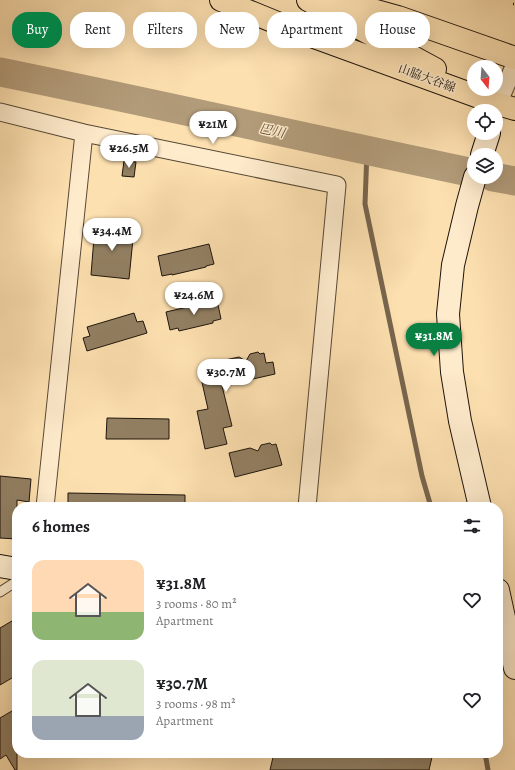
<!DOCTYPE html>
<html lang="en">
<head>
<meta charset="utf-8">
<style>
	:root { --surface:#fff; --page:#f6f6f6; --text:#202124; --muted:#757577; --accent:#0b8043 }
	body { margin:0; font-family:Alegreya,"Noto Serif JP",serif; background:var(--page); color:var(--text); height:100vh; display:flex; flex-direction:column; font-size:15px; white-space:nowrap }
	* { box-sizing:border-box; margin:0 }
	p { font-size:13px; color:var(--muted) }
	.icon { flex:none; width:22px; height:22px; fill:none; stroke:currentColor; stroke-width:2; stroke-linecap:round; stroke-linejoin:round }
	.map { position:relative; flex:1; overflow:hidden }
	.side { position:absolute; left:12px; top:502px; width:491px; height:256px; display:flex; flex-direction:column; background:var(--surface); border-radius:16px; box-shadow:0 4px 16px #0002 }
	.side>* { flex:none }
	.hud { position:absolute; left:12px; top:12px; width:491px; height:36px; display:flex; gap:8px }
	.needle { width:26px; rotate:163deg }
	.fabs { position:absolute; left:467px; top:60px; display:grid; gap:8px }
	.fabs a { display:grid; place-items:center; width:36px; height:36px; border-radius:50%; background:var(--surface); box-shadow:0 4px 16px #0002; font-size:20px }
	.price { position:absolute; translate:-50% -34px; padding:0 9px; border-radius:14px; background:#fff; color:#222; font-size:13px; line-height:26px; filter:drop-shadow(0 1px 2px #0008) }
	.price::after { content:''; position:absolute; left:50%; top:24px; width:12px; height:9px; margin-left:-6px; background:inherit; clip-path:polygon(0 0,100% 0,50% 100%) }
	.price.selected { background:var(--accent); color:#fff }
	ul { padding:0; list-style:none }
	li { display:flex; align-items:center; gap:12px; height:100px; padding:0 20px }
	li span { display:grid; place-items:center; flex:none; width:112px; height:80px; border-radius:12px; color:#555 }
	li>.icon { margin-inline-start:auto }
	span .icon { width:48px; height:48px; fill:#fffc; stroke-width:1 }
	li b { font-size:17px }
	h2 { display:flex; justify-content:space-between; align-items:center; height:48px; padding:0 20px; font-size:17px }
	.pill { padding:0 14px; border-radius:16px; background:var(--surface); box-shadow:0 4px 16px #0002; font-size:14px; line-height:36px }
	.pill.selected { background:var(--accent); color:#fff }
	.map>svg:first-child { display:block }
	.lines { fill:none; stroke-linecap:round; stroke-linejoin:round }
	.stream { stroke:#77654e; stroke-width:5 }
	.river { stroke:#b29b79; stroke-width:29 }
	.building { fill:#927f62; stroke:#1f150d }
	.lane-casing { stroke:#564836; stroke-width:11 }
	.street-casing { stroke:#564836; stroke-width:19 }
	.secondary-casing { stroke:#1f150d; stroke-width:24 }
	.primary-casing { stroke:#1f150d; stroke-width:24 }
	.highway-casing { stroke:#1f150d; stroke-width:24 }
	.path { stroke:#1f150d; stroke-width:2.5; stroke-dasharray:1 2; stroke-linecap:butt }
	.lane { stroke:#feebcc; stroke-width:9 }
	.street { stroke:#feebcc; stroke-width:17 }
	.secondary { stroke:#feebcc; stroke-width:22 }
	.primary { stroke:#fde0b0; stroke-width:22 }
	.highway { stroke:#fde0b0; stroke-width:22 }
	.labels { text-anchor:middle; stroke-width:3; stroke-linejoin:round; paint-order:stroke }
	.street-label { font-size:12px; fill:#1f150d; stroke:#feebcc }
	.water-label { font-size:13px; font-style:italic; fill:#61513e; stroke:#feebcc }
</style>
</head>
<body>
<div class="map">
<svg width="515" height="770" viewBox="0 0 515 770">
	<rect width="100%" height="100%" fill="#fde0b0"/>
	<filter id="stains"><feTurbulence type="fractalNoise" baseFrequency=".005" numOctaves="4"/><feColorMatrix values="0 0 0 0 .2 0 0 0 0 .09 0 0 0 0 .02 0 0 0 .5 -.17"/></filter>
	<radialGradient id="worn" r=".72"><stop offset=".6" stop-color="#630" stop-opacity="0"/><stop offset="1" stop-color="#630" stop-opacity=".3"/></radialGradient>
	<g class="lines">
		<!-- stream -->
		<path class="stream" d="M367,151l-2,53 57,272 9,31
			M485,753l3,17"/>
		<!-- river -->
		<path class="river" d="M0,72c158,32 316,68 474,101
			M493,177l22,4"/>
	</g>
	<!-- building -->
	<path class="building" d="M124,161l12,1 -2,15 -12,-1z
		M95,225l39,4 -5,50 -38,-4z
		M209,244l5,20 -8,2v1l-34,8v-1l-10,2 -4,-20z
		M217,300l4,19 -8,2v2l-34,8 -1,-3 -8,2 -4,-18z
		M134,313l3,9 6,-1 4,12 -60,18 -4,-13 7,-2 -3,-9z
		M258,352l2,2 4,-1 2,10 7,-1 2,12 -53,12 10,40 -9,2 4,16 -22,5 -8,-38 11,-2 -7,-31 6,-1 -2,-10 4,-1 2,-3 28,-6 7,4 4,-7z
		M107,418l62,1v20h-63z
		M270,443l2,2 4,-1 6,21 -47,12 -6,-24 21,-5 8,3 3,-6z
		M0,476l31,3 -2,23 -12,-2v39l-17,-1z
		M68,493l117,2v12h-117z
		M17,618v57l-17,10v-57z
		M17,708v62h-2l-9,-15 -6,4v-41z
		M274,753h159l-4,17h-159z"/>
	<g class="lines">
		<defs>
			<path id="lane" d="M0,592l17,-11"/>
			<path id="street" d="M498,104l17,-40
				M0,112l84,21 253,52 -30,322
				M45,507l39,-374"/>
			<path id="secondary" d="M482,155l7,-22
				M475,177l-8,29 -14,59 -5,49 4,58 8,49 20,86
				M0,566l17,3
				M498,590l17,78"/>
			<path id="primary" d="M221,0l71,29 206,75 17,5
				M308,0l127,69"/>
			<path id="highway" d="M336,0l62,17 117,41"/>
		</defs>
		<!-- lane casing -->
		<use href="#lane" class="lane-casing"/>
		<!-- street casing -->
		<use href="#street" class="street-casing"/>
		<!-- secondary casing -->
		<use href="#secondary" class="secondary-casing"/>
		<!-- primary casing -->
		<use href="#primary" class="primary-casing"/>
		<!-- highway casing -->
		<use href="#highway" class="highway-casing"/>
		<!-- path -->
		<path class="path" d="M513,4h2"/>
		<!-- lane -->
		<use href="#lane" class="lane"/>
		<!-- street -->
		<use href="#street" class="street"/>
		<!-- secondary -->
		<use href="#secondary" class="secondary"/>
		<!-- primary -->
		<use href="#primary" class="primary"/>
		<!-- highway -->
		<use href="#highway" class="highway"/>
	</g>
	<g class="labels">
		<!-- street labels -->
		<g class="street-label">
			<text transform="translate(427 78) rotate(20)" y="4">山脇大谷線</text>
		</g>
		<!-- water labels -->
		<g class="water-label">
			<text transform="translate(272 130) rotate(12)" y="5">巴川</text>
		</g>
	</g>
	<rect width="100%" height="100%" filter="url(#stains)"/>
	<rect width="100%" height="100%" fill="url(#worn)"/>
</svg>
<div class="fabs">
<a><svg class="needle" viewBox="-14 -14 28 28"><path d="M0-13l5 13h-10z" fill="#e53935"/><path d="M0 13l5-13h-10z" fill="#757577"/></svg></a>
<a><svg class="icon" aria-label="locate" viewBox="0 0 24 24"><circle cx="12" cy="12" r="6"/><path d="M12 2v4M12 18v4M2 12h4M18 12h4"/></svg></a>
<a><svg class="icon" aria-label="layers" viewBox="0 0 24 24"><path d="M12 4l9 5-9 5-9-5zM3 14l9 5 9-5"/></svg></a>
</div>
<b class="price" style="left:213px;top:145px">¥21M</b>
<b class="price" style="left:129px;top:169px">¥26.5M</b>
<b class="price" style="left:112px;top:252px">¥34.4M</b>
<b class="price" style="left:194px;top:316px">¥24.6M</b>
<b class="price selected" style="left:434px;top:357px">¥31.8M</b>
<b class="price" style="left:226px;top:393px">¥30.7M</b>
<div class="hud">
<a class="pill selected">Buy</a>
<a class="pill">Rent</a>
<a class="pill">Filters</a>
<a class="pill">New</a>
<a class="pill">Apartment</a>
<a class="pill">House</a>
</div>
<section class="side">
<h2>6 homes<svg class="icon" aria-label="filters" viewBox="0 0 24 24"><path d="M4 7h16M4 17h16"/><circle cx="9" cy="7" r="2"/><circle cx="15" cy="17" r="2"/></svg></h2>
<ul>
<li><span style="background:linear-gradient(#ffd9b3 65%,#8fb573 0)"><svg class="icon" aria-label="home" viewBox="0 0 24 24"><path d="M3 11l9-7 9 7M6 9v11h12V9"/></svg></span><div><b>¥31.8M</b><p>3 rooms · 80 m²</p><p>Apartment</p></div><svg class="icon" aria-label="heart" viewBox="0 0 24 24"><path d="M12 20l-8-8c-3-5 5-10 8-4 3-6 11-1 8 4z"/></svg></li>
<li><span style="background:linear-gradient(#dfe7d0 70%,#9aa5b1 0)"><svg class="icon" aria-label="home" viewBox="0 0 24 24"><path d="M3 11l9-7 9 7M6 9v11h12V9"/></svg></span><div><b>¥30.7M</b><p>3 rooms · 98 m²</p><p>Apartment</p></div><svg class="icon" aria-label="heart" viewBox="0 0 24 24"><path d="M12 20l-8-8c-3-5 5-10 8-4 3-6 11-1 8 4z"/></svg></li>
</ul>
</section>
</div>
</body>
</html>
